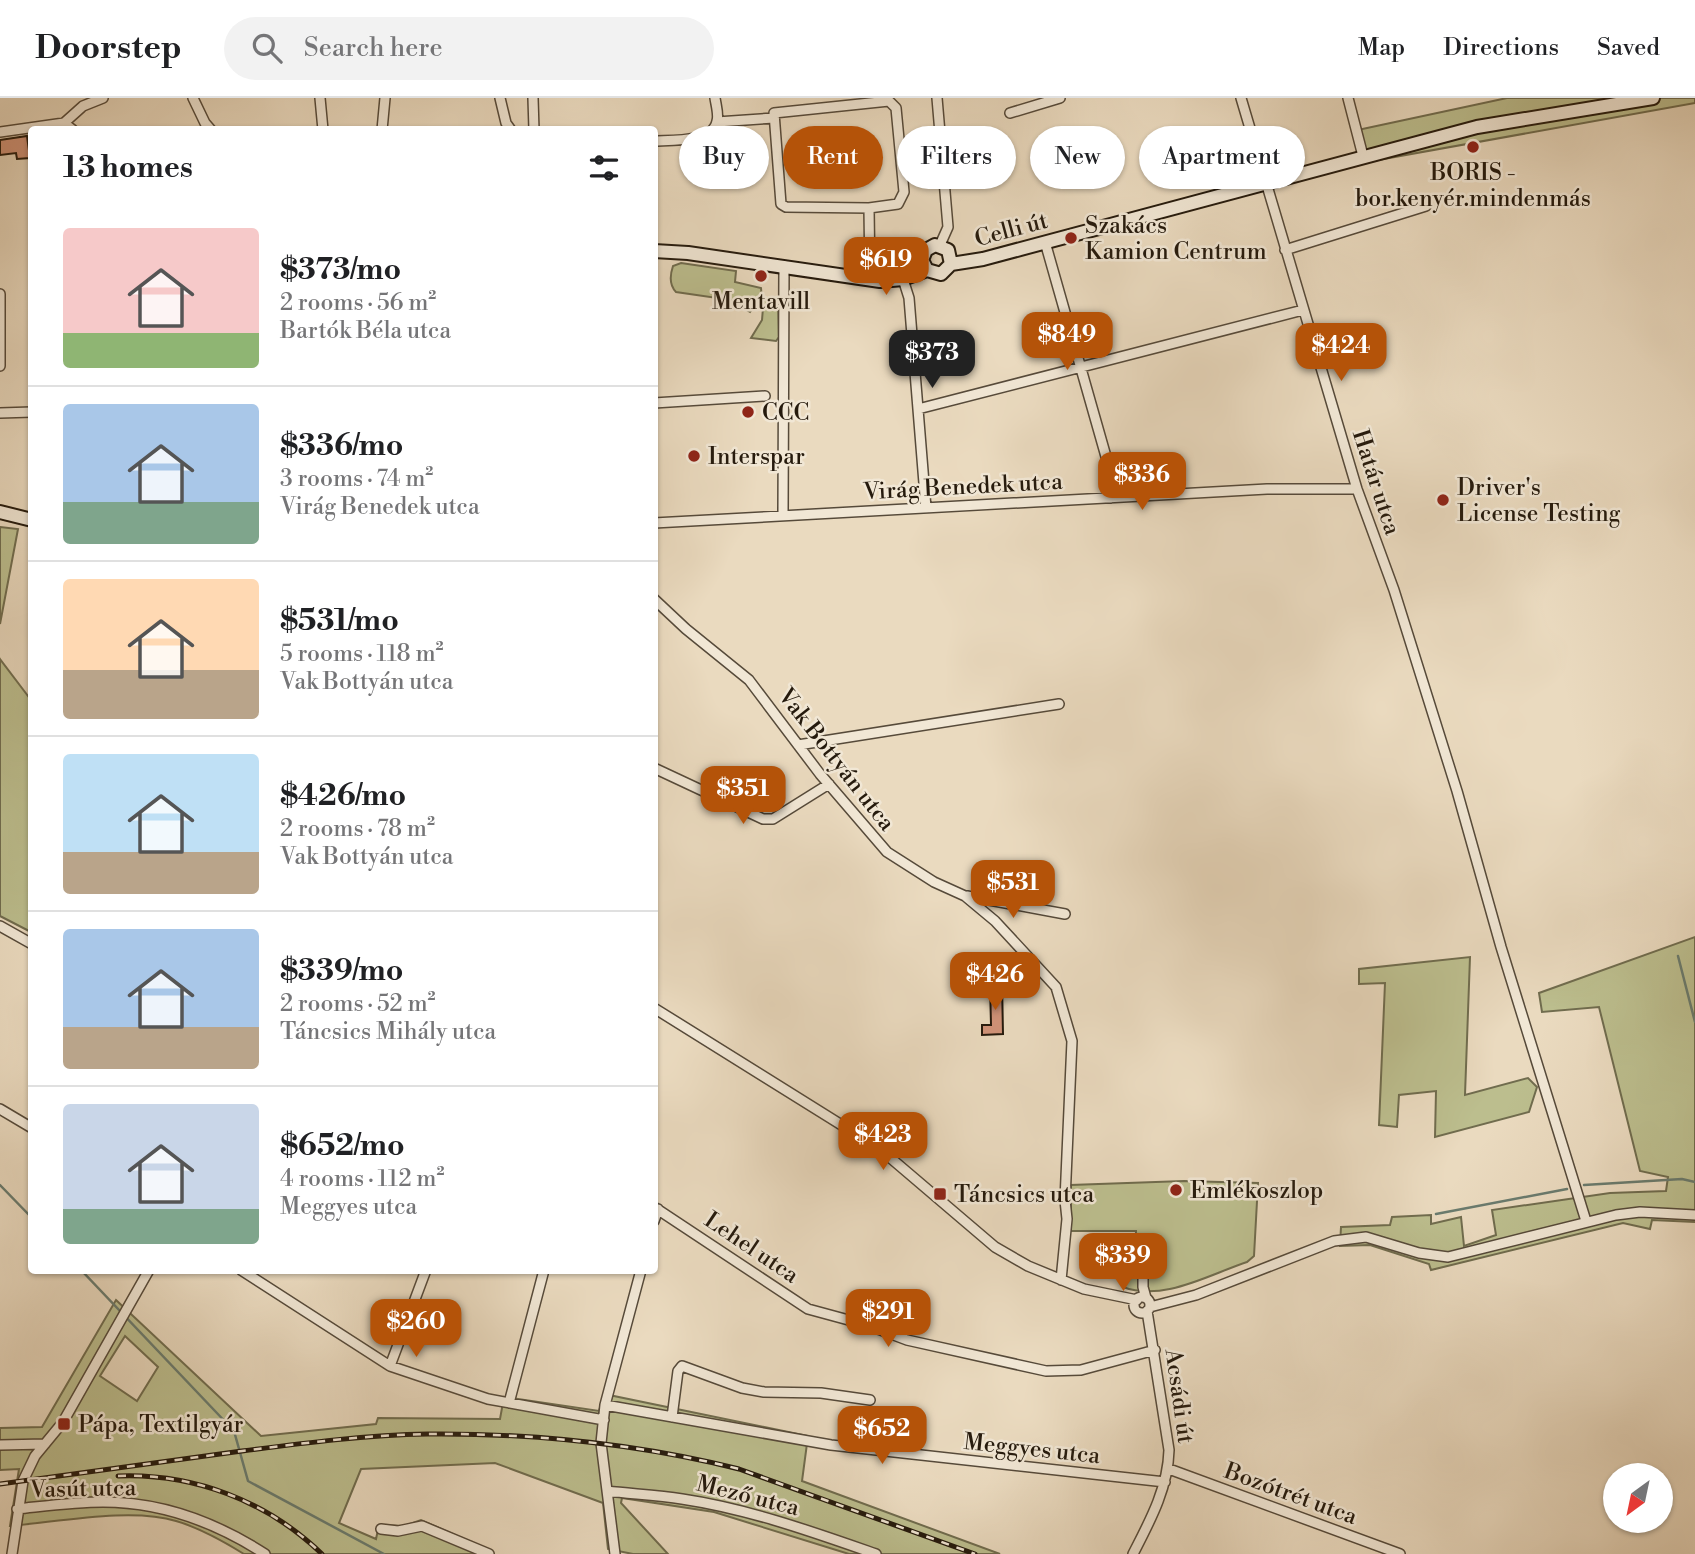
<!DOCTYPE html>
<html lang="en">
<head>
<meta charset="utf-8">
<style>
	:root { --surface:#fff; --page:#f2f2f2; --text:#202124; --muted:#757577; --line:#e0e0e0; --accent:#b45309 }
	body { margin:0; font-family:"Libre Bodoni",serif; background:var(--page); color:var(--text); height:100vh; display:flex; flex-direction:column; font-size:26px; white-space:nowrap }
	* { box-sizing:border-box; margin:0 }
	p { font-size:23px; color:var(--muted) }
	.icon { flex:none; width:38px; height:38px; fill:none; stroke:currentColor; stroke-width:2; stroke-linecap:round; stroke-linejoin:round }
	.map { position:relative; flex:1; overflow:hidden }
	.drawer { position:absolute; left:28px; top:28px; width:630px; height:1148px; display:flex; flex-direction:column; background:var(--surface); border-radius:7px; box-shadow:0 2px 5px #0004 }
	.drawer>* { flex:none }
	.guide { position:absolute; left:679px; top:28px; width:665px; height:63px; display:flex; gap:14px }
	.needle { width:46px; rotate:213deg }
	.fabs { position:absolute; left:1603px; top:1365px; display:grid; gap:14px }
	.fabs a { display:grid; place-items:center; width:70px; height:70px; border-radius:50%; background:var(--surface); box-shadow:0 2px 5px #0004; font-size:35px }
	.price { position:absolute; translate:-50% -60px; padding:0 16px; border-radius:14px; background:var(--accent); color:#fff; font-size:23px; line-height:46px; filter:drop-shadow(0 2px 4px #0008) }
	.price::after { content:''; position:absolute; left:50%; top:42px; width:21px; height:16px; margin-left:-10px; background:inherit; clip-path:polygon(0 0,100% 0,50% 100%) }
	.price.on { background:#222; color:#fff }
	ul { padding:0; list-style:none }
	li { display:flex; align-items:center; gap:21px; height:175px; padding:0 35px }
	li+li { border-top:2px solid var(--line) }
	li span { display:grid; place-items:center; flex:none; width:196px; height:140px; border-radius:7px; color:#555 }
	li>.icon { margin-inline-start:auto }
	span .icon { width:84px; height:84px; fill:#fffc; stroke-width:1 }
	li b { font-size:30px }
	h2 { display:flex; justify-content:space-between; align-items:center; height:84px; padding:0 35px; font-size:30px }
	.pill { padding:0 24px; border-radius:32px; background:var(--surface); box-shadow:0 2px 5px #0004; font-size:24px; line-height:63px }
	.pill.on { background:var(--accent); color:#fff }
	header { display:flex; align-items:center; gap:42px; box-sizing:border-box; height:98px; padding:0 35px; background:var(--surface); border-bottom:2px solid var(--line) }
	header strong { font-size:33px }
	nav { display:flex; gap:38px; margin-inline-start:auto; font-size:24px }
	.search { width:490px; height:63px; background:var(--page); display:flex; align-items:center; gap:18px; box-sizing:border-box; padding:0 24px; border-radius:38px; color:var(--muted); font-size:26px }
	.map>svg:first-child { display:block }
	.green { fill:#bcbe8e; stroke:#706c4e; stroke-width:2; fill-rule:evenodd }
	.lines { fill:none; stroke-linecap:round; stroke-linejoin:round }
	.stream { stroke:#6a7b6e; stroke-width:2.5 }
	.building { fill:#d2947a; stroke:#251a0d; stroke-width:2 }
	.street-casing { stroke:#564a3a; stroke-width:12 }
	.secondary-casing { stroke:#251a0d; stroke-width:16 }
	.street { stroke:#f1e7d5; stroke-width:9 }
	.secondary { stroke:#f1e7d5; stroke-width:12 }
	.rail-casing { stroke:#251a0d; stroke-width:5 }
	.rail { stroke:#f1e7d5; stroke-width:2.5; stroke-dasharray:8; stroke-linecap:butt }
	.poi-dot { fill:#8f2418; stroke:#f1e7d5; stroke-width:2.5 }
	.labels { text-anchor:middle; stroke-width:5; stroke-linejoin:round; paint-order:stroke }
	.poi-label { font-size:23px; fill:#251a0d; stroke:#f1e7d5; text-anchor:start }
	.street-label { font-size:23px; fill:#251a0d; stroke:#f1e7d5 }
</style>
</head>
<body>
<header>
<strong>Doorstep</strong>
<div class="search"><svg class="icon" aria-label="search" viewBox="0 0 24 24"><circle cx="10" cy="10" r="6"/><path d="M15 15l6 6"/></svg>Search here</div>
<nav><a>Map</a><a>Directions</a><a>Saved</a></nav>
</header>
<div class="map">
<svg width="1695" height="1456" viewBox="0 0 1695 1456">
	<rect width="100%" height="100%" fill="#eadabf"/>
	<filter id="stains"><feTurbulence type="fractalNoise" baseFrequency=".00286" numOctaves="4"/><feColorMatrix values="0 0 0 0 .2 0 0 0 0 .09 0 0 0 0 .02 0 0 0 .5 -.17"/></filter>
	<radialGradient id="worn" r=".72"><stop offset=".6" stop-color="#630" stop-opacity="0"/><stop offset="1" stop-color="#630" stop-opacity=".3"/></radialGradient>
	<!-- green -->
	<path class="green" d="M1507,0h188v5l-334,60 -8,-32z
		M681,165l55,8 -1,11 26,6 1,12 16,1 1,36 -3,4 -25,-3 11,-18 1,-12 -6,-5 -7,9 -5,-3v-7l-69,-10c-7,-7 -6,-17 -3,-26z
		M0,429l18,2 -18,95z
		M0,561l31,41v232l-31,-16z
		M1695,839v285l-43,-2 -2,9 -27,-6 -192,47 -2,-6 -59,-19 -30,1 1,-19 49,-2 2,-8 39,-2v9l30,-7 3,29 32,-11 -4,-25 118,-17 56,-2 2,-14 -28,-6 -41,-164 -57,5 -3,-19z
		M1470,859l-5,138 63,-17 9,9 -8,25 -94,25 1,-46 -37,4 -2,32 -18,-2 6,-142 -26,1v-15z
		M1184,1083l74,2 -4,73 -7,6c-39,13 -84,40 -124,25l-1,-12h12l2,-44h-65v-46z
		M116,1202l145,136 115,-12 2,-6 122,1 4,-22 95,14 5,-17 204,42 -6,45 198,73h-151l-135,-42 -92,-14 -1,5 47,51h-35l-25,-5 -5,-46 -108,-40 -134,6 -22,54 37,16 3,-14 25,1 17,-6 66,29 -1,5h-242c-21,-13 -44,-26 -68,-33 -45,-14 -118,1 -166,5l9,-57 -19,1v-42l42,-1zM125,1238l33,31 -21,34 -37,-25z"/>
	<g class="lines">
		<!-- stream -->
		<path class="stream" d="M1678,858l17,66
			M0,1087l32,33
			M1584,1087l98,-6 13,3
			M1436,1116l131,-25
			M81,1172l153,161 14,50 136,73"/>
	</g>
	<!-- building -->
	<path class="building" d="M27,38l3,22 -13,1 -1,-6 -16,2v-15z
		M1002,885l1,51 -21,1v-10h9l-1,-41z"/>
	<g class="lines">
		<defs>
			<path id="street" d="M193,0l12,25 6,7
				M320,0l3,32
				M500,0l6,25 5,7
				M533,0l1,32
				M937,0l11,129 -8,18
				M1241,0l116,391 37,101 63,201 44,156 85,274
				M1348,0l15,58
				M889,3l7,7 8,84 -6,12 -29,4 -83,-1 -5,-3 -7,-91z
				M1010,15l50,-15
				M717,24l57,-4
				M64,25l9,7
				M382,32l3,-32
				M0,34l64,-9 19,-17 20,-8
				M654,43c17,-1 59,2 63,-20 2,-6 -1,-16 -2,-23
				M869,110l1,72
				M1045,144l62,218 4,38
				M1285,152l141,-44
				M903,181l6,19 17,210
				M0,196v72
				M654,305l111,-7
				M918,311l385,-99
				M0,315l32,-1
				M783,416l1,-248
				M654,425l613,-34h90
				M654,501l32,30 63,51 71,94 67,78 47,30 31,14 30,25 61,66 16,54 -7,159 2,19 -6,61
				M798,647l261,-41
				M654,670l109,51h10l56,-35
				M967,798l98,18
				M0,828l32,18
				M654,910l226,141 115,98 33,19 56,23 53,11
				M0,1011l32,19
				M654,1109l154,102 59,16 40,15 139,31 35,-1 74,-20
				M654,1123l4,-12
				M1143,1150v39l3,11
				M241,1172l149,96 98,33 116,21
				M1134 1207a8 8 0 1 1 16 0a8 8 0 1 1-16 0Z
				M1150,1209l46,-12 138,-54 32,-4 53,16 29,4 168,-42 24,-3 55,3
				M390,1268l36,-96
				M509,1305l35,-133
				M605,1307l226,40 334,37
				M672,1319l6,-46 4,-5 60,22 22,4 57,1 49,7
				M0,1347l45,-1
				M1169,1371l231,85
				M607,1393c25,3 50,4 75,8 67,10 131,33 194,55
				M17,1411c29,-3 58,-7 86,-7 58,0 114,21 162,52
				M381,1431l17,2 24,-5 67,28
				M12,1456l11,-73 12,-25 28,-34 86,-152
				M615,1456l-14,-111 4,-38 36,-135
				M1133,1456c17,-33 35,-66 36,-104l-22,-139"/>
			<path id="secondary" d="M654,153l34,2 192,28 23,-2 24,-9 14,4 10,-10 -3,-14 -13,-5 -9,5 -4,10 5,10
				M951,166l32,-5 494,-132 176,-29
				M0,414l32,8"/>
		</defs>
		<!-- street casing -->
		<use href="#street" class="street-casing"/>
		<!-- secondary casing -->
		<use href="#secondary" class="secondary-casing"/>
		<!-- street -->
		<use href="#street" class="street"/>
		<!-- secondary -->
		<use href="#secondary" class="secondary"/>
		<defs>
			<path id="rail" d="M118,1378c76,-3 149,25 204,78
				M0,1386c81,-11 162,-22 242,-33 62,-8 124,-16 186,-17 104,-1 210,10 311,35l236,85"/>
		</defs>
		<!-- rail casing -->
		<use href="#rail" class="rail-casing"/>
		<!-- rail -->
		<use href="#rail" class="rail"/>
	</g>
	<!-- markers -->
	<g class="poi-dot">
		<circle cx="1473" cy="49" r="7"/>
		<circle cx="1071" cy="140" r="7"/>
		<circle cx="761" cy="178" r="7"/>
		<circle cx="748" cy="314" r="7"/>
		<circle cx="694" cy="358" r="7"/>
		<circle cx="1443" cy="402" r="7"/>
		<circle cx="1176" cy="1092" r="7"/>
		<rect x="933" y="1089" width="14" height="14" rx="3.5"/>
		<rect x="57" y="1319" width="14" height="14" rx="3.5"/>
	</g>
	<g class="labels">
		<!-- poi labels -->
		<g class="poi-label">
			<text x="1473" y="82" text-anchor="middle">BORIS -<tspan x="1473" dy="26">bor.kenyér.mindenmás</tspan></text>
			<text x="1085" y="135">Szakács<tspan x="1085" dy="26">Kamion Centrum</tspan></text>
			<text x="761" y="211" text-anchor="middle">Mentavill</text>
			<text x="762" y="322">CCC</text>
			<text x="708" y="366">Interspar</text>
			<text x="1457" y="397">Driver's<tspan x="1457" dy="26">License Testing</tspan></text>
			<text x="1190" y="1100">Emlékoszlop</text>
			<text x="954" y="1104">Táncsics utca</text>
			<text x="78" y="1334">Pápa, Textilgyár</text>
		</g>
		<!-- street labels -->
		<g class="street-label">
			<text transform="translate(1011 131) rotate(-15)" y="8">Celli út</text>
			<text transform="translate(1377 384) rotate(72)" y="8">Határ utca</text>
			<text transform="translate(963 388) rotate(-3)" y="8">Virág Benedek utca</text>
			<text transform="translate(837 661) rotate(52)" y="8">Vak Bottyán utca</text>
			<text transform="translate(752 1149) rotate(34)" y="8">Lehel utca</text>
			<text transform="translate(1180 1298) rotate(82)" y="8">Acsádi út</text>
			<text transform="translate(1032 1350) rotate(6)" y="8">Meggyes utca</text>
			<text transform="translate(83 1390) rotate(-1)" y="8">Vasút utca</text>
			<text transform="translate(1291 1395) rotate(20)" y="8">Bozótrét utca</text>
			<text transform="translate(748 1397) rotate(14)" y="8">Mező utca</text>
		</g>
	</g>
	<rect width="100%" height="100%" filter="url(#stains)"/>
	<rect width="100%" height="100%" fill="url(#worn)"/>
</svg>
<div class="fabs">
<a><svg class="needle" viewBox="-14 -14 28 28"><path d="M0-13l5 13h-10z" fill="#e53935"/><path d="M0 13l5-13h-10z" fill="#757577"/></svg></a>
</div>
<b class="price" style="left:886px;top:199px">$619</b>
<b class="price" style="left:1067px;top:274px">$849</b>
<b class="price" style="left:1341px;top:285px">$424</b>
<b class="price on" style="left:932px;top:292px">$373</b>
<b class="price" style="left:1142px;top:414px">$336</b>
<b class="price" style="left:743px;top:728px">$351</b>
<b class="price" style="left:1013px;top:822px">$531</b>
<b class="price" style="left:995px;top:914px">$426</b>
<b class="price" style="left:883px;top:1074px">$423</b>
<b class="price" style="left:1123px;top:1195px">$339</b>
<b class="price" style="left:888px;top:1251px">$291</b>
<b class="price" style="left:416px;top:1261px">$260</b>
<b class="price" style="left:882px;top:1368px">$652</b>
<div class="guide">
<a class="pill">Buy</a>
<a class="pill on">Rent</a>
<a class="pill">Filters</a>
<a class="pill">New</a>
<a class="pill">Apartment</a>
</div>
<section class="drawer">
<h2>13 homes<svg class="icon" aria-label="filters" viewBox="0 0 24 24"><path d="M4 7h16M4 17h16"/><circle cx="9" cy="7" r="2"/><circle cx="15" cy="17" r="2"/></svg></h2>
<ul>
<li><span style="background:linear-gradient(#f6c9c9 75%,#8fb573 0)"><svg class="icon" aria-label="home" viewBox="0 0 24 24"><path d="M3 11l9-7 9 7M6 9v11h12V9"/></svg></span><div><b>$373/mo</b><p>2 rooms · 56 m²</p><p>Bartók Béla utca</p></div></li>
<li><span style="background:linear-gradient(#a9c7e8 70%,#7fa58c 0)"><svg class="icon" aria-label="home" viewBox="0 0 24 24"><path d="M3 11l9-7 9 7M6 9v11h12V9"/></svg></span><div><b>$336/mo</b><p>3 rooms · 74 m²</p><p>Virág Benedek utca</p></div></li>
<li><span style="background:linear-gradient(#ffd9b3 65%,#b9a48a 0)"><svg class="icon" aria-label="home" viewBox="0 0 24 24"><path d="M3 11l9-7 9 7M6 9v11h12V9"/></svg></span><div><b>$531/mo</b><p>5 rooms · 118 m²</p><p>Vak Bottyán utca</p></div></li>
<li><span style="background:linear-gradient(#bfe0f5 70%,#b9a48a 0)"><svg class="icon" aria-label="home" viewBox="0 0 24 24"><path d="M3 11l9-7 9 7M6 9v11h12V9"/></svg></span><div><b>$426/mo</b><p>2 rooms · 78 m²</p><p>Vak Bottyán utca</p></div></li>
<li><span style="background:linear-gradient(#a9c7e8 70%,#b9a48a 0)"><svg class="icon" aria-label="home" viewBox="0 0 24 24"><path d="M3 11l9-7 9 7M6 9v11h12V9"/></svg></span><div><b>$339/mo</b><p>2 rooms · 52 m²</p><p>Táncsics Mihály utca</p></div></li>
<li><span style="background:linear-gradient(#c9d6e8 75%,#7fa58c 0)"><svg class="icon" aria-label="home" viewBox="0 0 24 24"><path d="M3 11l9-7 9 7M6 9v11h12V9"/></svg></span><div><b>$652/mo</b><p>4 rooms · 112 m²</p><p>Meggyes utca</p></div></li>
</ul>
</section>
</div>
</body>
</html>
